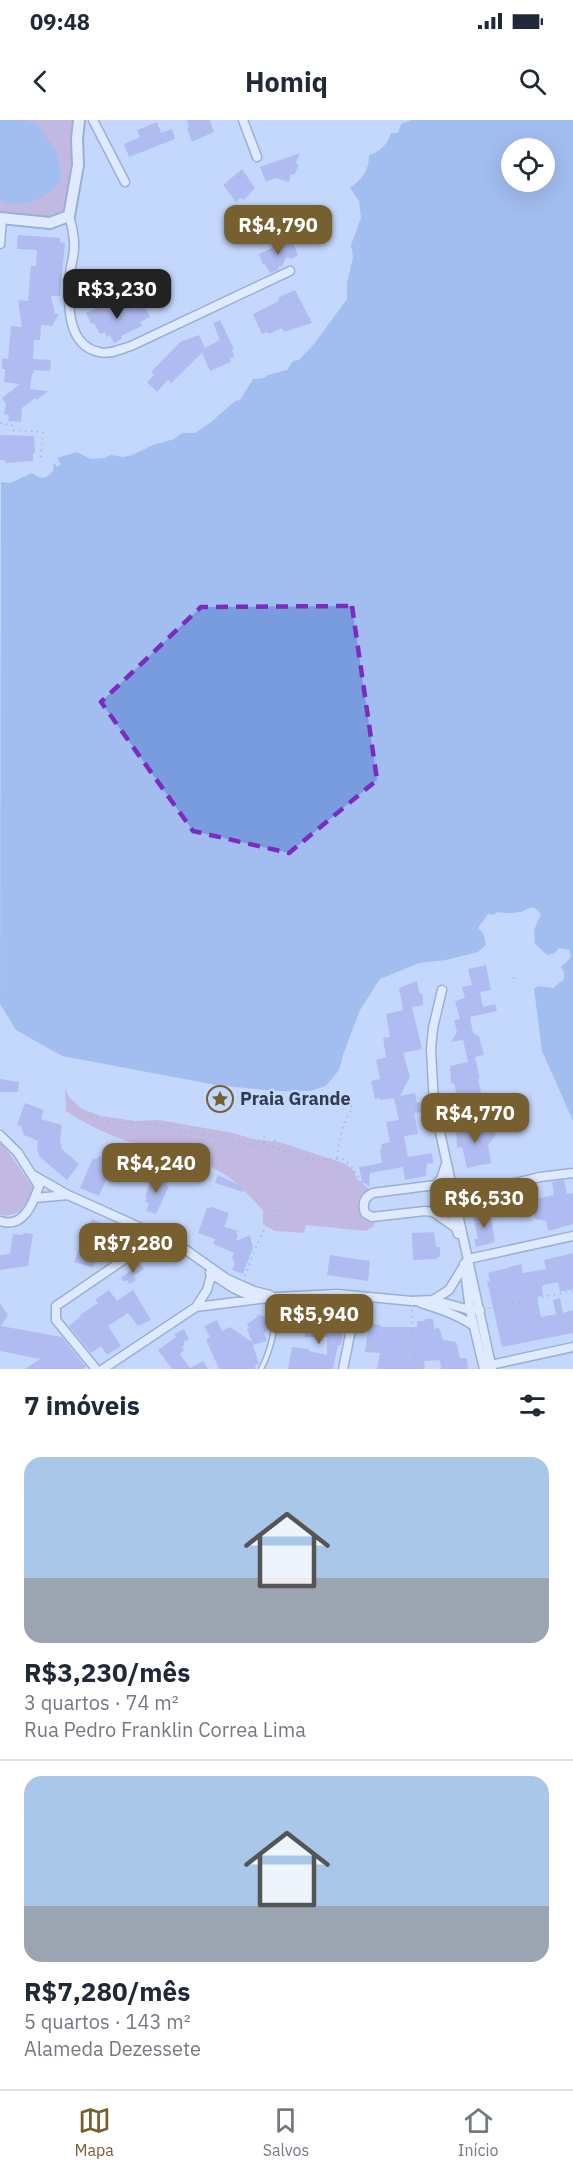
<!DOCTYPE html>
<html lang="pt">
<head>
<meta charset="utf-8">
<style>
	:root { --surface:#fff; --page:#f6f6f7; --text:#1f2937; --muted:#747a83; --line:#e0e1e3; --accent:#775f30 }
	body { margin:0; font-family:"IBM Plex Sans",sans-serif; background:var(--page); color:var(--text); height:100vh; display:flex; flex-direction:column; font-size:22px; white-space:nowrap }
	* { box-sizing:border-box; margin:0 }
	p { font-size:20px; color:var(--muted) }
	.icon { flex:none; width:33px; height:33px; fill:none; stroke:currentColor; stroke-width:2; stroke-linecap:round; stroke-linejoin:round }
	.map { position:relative; height:1249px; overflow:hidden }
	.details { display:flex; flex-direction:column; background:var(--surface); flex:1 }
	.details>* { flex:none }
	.fabs { position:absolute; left:501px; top:18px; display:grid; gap:12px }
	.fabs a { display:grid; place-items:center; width:54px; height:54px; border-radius:50%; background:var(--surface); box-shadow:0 6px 24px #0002; font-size:30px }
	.price { position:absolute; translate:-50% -51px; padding:0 14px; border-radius:12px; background:var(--accent); color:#fff; font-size:20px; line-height:39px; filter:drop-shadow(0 2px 3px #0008) }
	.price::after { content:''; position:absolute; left:50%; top:36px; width:18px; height:14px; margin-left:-9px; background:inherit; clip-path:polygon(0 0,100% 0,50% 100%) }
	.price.active { background:#222; color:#fff }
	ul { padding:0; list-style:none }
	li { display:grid; align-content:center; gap:12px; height:318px; padding:0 24px }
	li+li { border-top:2px solid var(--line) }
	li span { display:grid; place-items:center; height:186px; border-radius:18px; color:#555 }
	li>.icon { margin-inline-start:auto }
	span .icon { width:108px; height:108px; fill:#fffc; stroke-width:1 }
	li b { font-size:26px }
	h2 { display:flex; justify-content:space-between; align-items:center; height:72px; padding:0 24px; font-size:26px }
	.status { display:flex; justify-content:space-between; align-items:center; height:42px; padding:0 30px; background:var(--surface); direction:ltr }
	.status svg { height:16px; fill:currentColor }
	header { display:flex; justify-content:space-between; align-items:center; height:78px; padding:0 24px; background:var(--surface); font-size:27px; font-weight:800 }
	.dock { display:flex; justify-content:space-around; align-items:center; height:84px; border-top:2px solid var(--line); background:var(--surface); font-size:16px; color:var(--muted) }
	.dock a { display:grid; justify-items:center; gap:3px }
	.dock .active { color:var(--accent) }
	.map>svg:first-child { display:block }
	.green { fill:#bf93c4 }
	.water { fill:#799cdf; fill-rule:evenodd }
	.building { fill:#9898e2 }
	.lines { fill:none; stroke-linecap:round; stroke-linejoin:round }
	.service-casing { stroke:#657ca7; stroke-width:7 }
	.minor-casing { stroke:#657ca7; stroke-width:11 }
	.tertiary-casing { stroke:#657ca7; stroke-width:14 }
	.path { stroke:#7886a3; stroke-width:1.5; stroke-dasharray:1.5 4.5; stroke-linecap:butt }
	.service { stroke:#fff; stroke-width:4 }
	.minor { stroke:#fff; stroke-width:8 }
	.tertiary { stroke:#fff; stroke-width:10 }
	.marked { fill:none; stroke:#7b2cbf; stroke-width:4.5; stroke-dasharray:12 8; stroke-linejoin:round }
	.labels { text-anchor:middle; stroke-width:5; stroke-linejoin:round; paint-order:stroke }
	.poi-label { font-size:18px; font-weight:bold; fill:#313b4e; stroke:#c4d8fe; text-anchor:start }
</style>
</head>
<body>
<div class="status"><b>09:48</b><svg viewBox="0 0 49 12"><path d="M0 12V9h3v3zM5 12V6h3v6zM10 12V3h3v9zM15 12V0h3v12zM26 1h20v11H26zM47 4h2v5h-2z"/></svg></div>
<header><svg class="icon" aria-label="back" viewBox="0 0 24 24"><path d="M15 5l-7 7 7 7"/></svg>Homiq<svg class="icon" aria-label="search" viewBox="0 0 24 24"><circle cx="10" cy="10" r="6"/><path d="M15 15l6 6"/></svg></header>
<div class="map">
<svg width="573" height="1249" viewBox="0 0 573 1249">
	<rect width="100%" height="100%" fill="#c4d8fe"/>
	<!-- green -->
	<path class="green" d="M0,0h84l-3,19 2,31 -3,22 -7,14 -18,12 -55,-3z
		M65,969l5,9 12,11 19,7 34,5 24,-1 74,13 20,6 26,3 67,22 8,7 3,8 13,11 -8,13 12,17v6l-8,5 -60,-6 -2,8 -29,-2 -12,-7v-13c-13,-15 -26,-30 -44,-40 -20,-12 -43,-15 -65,-22 -34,-9 -59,-19 -88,-38z
		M0,1023l5,4 30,43c-3,16 -19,28 -35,25z"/>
	<!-- water -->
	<path class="water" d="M0,0h26l13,6 17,24 6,28c-8,18 -44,34 -62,22z
		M412,0h161v1001l-31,-70 -8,-62 4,-3 15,2 11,-9v-7l-3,-5c6,-7 12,-7 8,-17l-10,-2 -4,5 -8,2 -12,-11 -1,-14 7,-16 -6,-6c-7,-1 -9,3 -15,4 -8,1 -15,2 -23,0l-3,3 -6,-1 -10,14 5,5 3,12 -8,7 -32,8 -27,3 -39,16 -20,31 -17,45 -4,15 -13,16 -16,5h-35l-59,-6 -154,-29 -46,-26 -16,-26 1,-522 9,1 22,-10c9,7 14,6 21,-2l1,-8 3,4 4,-3 -4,-6 20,-6 14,7 13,-1 7,-3 12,2 9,-2 21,-10 21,-6 8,-6h13l16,-11 24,-21 5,-1 13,-21 11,-1 4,-3 19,-5 6,-9 6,-1 15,-16 33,-45v-16l6,-26 -2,-12 10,-27 -2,-17 -9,-13c12,-9 19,-17 19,-33 12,-4 18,-10 22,-22h7l3,-9zM544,28v34h-32v-34z"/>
	<!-- building -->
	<path class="building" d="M187,0h23l4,12 -22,10 -5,-14 2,-1z
		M157,2l4,11 11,-4 3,10 -46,18 -5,-13 16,-7 -3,-7z
		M300,33l-4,10 3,2 -5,10 -3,-1 -2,8 -14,-4 -9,4 -6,-15z
		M242,49l13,19 -11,12 -4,-2 -4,4 -13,-17z
		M18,115l42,3v4l5,1 -5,53h-9l4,18h4l-7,12 -11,-1 -1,15h-6l-1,19 18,1 -1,11 -16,-1v3h-2l-2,16 18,2 -11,9 -2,-2 -13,10 -1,14 -13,-1 1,-6 -5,-1 2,-10 -4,-6 18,-14 -16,-2 1,-13h-3v-11l6,1 3,-33 11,1 -4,-27 10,1 3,-35h5l1,-16 -20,-1z
		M291,119l7,16 -6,4 -6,-2 -4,10 -3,-1 -1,4 -8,3 -5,-9 -2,1 -4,-11z
		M295,170l17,33 -28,9 -2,-4 -13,6 -2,-2 -5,2 -9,-20 26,-13 -1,-3z
		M109,182l5,10 4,-10 17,7 9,-4 6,12 -10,5 2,4 -21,10 1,3 -8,4 -4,-8 -3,2 -2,-5 -5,2 -6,-11 -3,1 -5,-11z
		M220,200l14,29 -2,1 2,7 -4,1 1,4 -21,9 -8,-18 -31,30 -3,-3 -11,12 -10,-10 7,-7 -3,-3 29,-30 19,-7 6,13 15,-8 -7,-17z
		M0,315l34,1 1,17h-2v8l-28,2v-3h-5z
		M486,845l5,25 -11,2 3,15 12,-3 2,7 -27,6 3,16 6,3 5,19 -9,2 5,22h-2l3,13 -3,1 1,8 -20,3 -5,-21 -3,1 -1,-18 18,-4 -5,-22 -12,2 6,-10 -3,-12 6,-1 -5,-18 10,-3 -3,-11 10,-2 -4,-16z
		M417,861l2,11 4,3v10l-11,2 10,42 -19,4 7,24 -10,19 15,-3 2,10 3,-1 2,10 -8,1 4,21 -14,2 4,21 24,-4 1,10 -6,1 -1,12 -21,4 -2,-13 -33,6 -1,13 -7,-4 -3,-15 23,-4 -2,-14h2l-1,-5 9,-2 -4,-20 13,-2 -5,-22 -14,2v-2l-5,1 -4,-18 9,-2 -4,-19 10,-3 -3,-19 7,-1 -4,-23 17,-4 -4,-22z
		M0,959l19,3 -1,10h-18z
		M25,983l19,7 -3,9 21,6 -2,16 2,8 17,15 -12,16 -27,-23 -3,-8 1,-8 -14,-6 -3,-9 -4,-1z
		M483,1003l2,1 1,5h5l5,2 -2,3 2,1 -8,10 3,18 -24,5 -5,-21 -5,1 -1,-20z
		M98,1036l10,4 -1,3 5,2 -13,31 -19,-8 13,-30 4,1z
		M218,1055l27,13 -2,4 -28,-9z
		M154,1057l14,5 -2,4h3l-13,28 -10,-3 3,-8 -4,-1 2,-5h-2l6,-18 2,1z
		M564,1060l3,14 6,-1v31l-25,7 -2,-10 -11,-2 -4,-19 23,-5 -2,-13z
		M212,1087l17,6 -5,14 12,3 -1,3 3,1 -2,7 14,-6 3,13 -10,26 -11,-4 3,-7 -3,-5 2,-5 -21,-9 2,-5 -17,-6 9,-25z
		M490,1091l5,31 -19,5 -2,-8h4l-5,-23z
		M92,1099l16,7 -2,3 31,14 -28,19 -13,-4 -3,9 -19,-5z
		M434,1112l2,15h4v10h-3v2l-24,1 -1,-27z
		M23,1113l10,1 -5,32 -28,4v-15l10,-1 3,-20 10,1z
		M573,1133v36l-13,3 -2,-10 -14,3 -2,2 1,9 -6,1 4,20 15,-3 -3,-14 7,-2 3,15 10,-3v23l-71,14 -15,-66h3l-2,-8 33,-9 2,9 23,-4 -2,-9z
		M330,1135l40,6 -2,20 -41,-6z
		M140,1143l4,6 -11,7 3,4 -6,4 -3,-4 -3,2 -3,-4z
		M109,1170l8,11 16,-11 18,30 -13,6 -10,-13 -20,13 13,20 -14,9 -6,-9 -10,7 -22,-27 12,-10 -1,-1 18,-12 -3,-3z
		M0,1183l8,12 -7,11 61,11 24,30 -3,2h-58l15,-10 -40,-8z
		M258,1194l13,5v4l-2,7 -5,3 3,8 -14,4 -6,-16 2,-1 -2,-4 9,-6z
		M342,1198l2,13 -3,14h-3l-5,24h-45l4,-22 17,2v2l18,4v-18h-22v-18z
		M425,1199h8l1,10 5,-1 4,12 13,2 4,16h7l1,11h-27l-1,-9 -16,1 1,8h-48l3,-16 -15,-1 4,-29 11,2 1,2h36v-6h8z
		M217,1200l5,11 8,-4 22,15 6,19 1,3 -4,1 1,4h-37l-12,-27v-3l3,-2 -6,-11z
		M184,1209l5,10 -6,3 2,3 -3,2 2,3 -4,4 10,14 13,-7 5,8h-36l-14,-19 18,-13 -2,-3z"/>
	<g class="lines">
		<defs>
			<path id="service" d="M261,1249c11,-20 16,-48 15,-71"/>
			<path id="minor" d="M93,0l32,62
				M243,0l14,37
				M69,96c3,10 6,21 5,32 0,9 -4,19 -4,28 -2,26 -4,69 29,76 10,3 22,-3 32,-6l159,-75
				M0,124l2,-25
				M442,870l-9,38 -2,21 3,56 58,264
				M0,1015l18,18 21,33c-6,18 -16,43 -39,35
				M446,1044l-5,15 -4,4 9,11 12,40
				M33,1055l35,20 111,50 48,34 27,12 16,4
				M443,1064l-70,9c-9,4 -11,11 -8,20l7,4 53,-6 8,1 23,16
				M455,1077l85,-20 33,-4
				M35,1078l33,-3
				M464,1144l6,46 14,59
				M210,1153l23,15 23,11
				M433,1180l16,-10 19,-31 105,-23
				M421,1183c19,6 37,12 53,23
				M196,1187l80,-10 61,-3 75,7 21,-1 37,10h10
				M486,1246l87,-19
				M96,1249l-40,-49v-14l104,-71
				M103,1249l93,-62 11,-17 4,-14
				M343,1249l11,-54v-19"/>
			<path id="tertiary" d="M0,98l50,5 19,-7 9,-51 -1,-26 2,-19"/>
		</defs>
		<!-- service casing -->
		<use href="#service" class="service-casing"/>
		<!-- minor casing -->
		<use href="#minor" class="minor-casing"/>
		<!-- tertiary casing -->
		<use href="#tertiary" class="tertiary-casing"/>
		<!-- path -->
		<path class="path" d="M0,303l12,2v5l31,2 -3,30
			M513,858l3,-1
			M90,997l22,5 45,3 98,21 19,1
			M493,1008l4,3
			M264,1016v11
			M275,1020l-1,7 30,13 39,-1 8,6 14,22
			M337,1038c2,-17 5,-35 15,-49l-1,-6
			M235,1113l2,-4 1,5
			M245,1156c6,-16 12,-34 21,-49 5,-9 11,-14 14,-25
			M489,1188l84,-17
			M412,1190l2,59"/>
		<!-- service -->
		<use href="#service" class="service"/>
		<!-- minor -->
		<use href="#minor" class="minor"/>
		<!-- tertiary -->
		<use href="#tertiary" class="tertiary"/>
	</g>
	<!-- marked area -->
	<path d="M0 0H573V1249H0ZM352,486l25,174 -88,73 -96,-22 -92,-129 100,-95z" fill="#c4d8fe" fill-opacity=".55" fill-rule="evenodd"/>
	<path class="marked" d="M352,486l25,174 -88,73 -96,-22 -92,-129 100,-95z"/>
	<!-- icons -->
	<defs>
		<symbol id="sight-ring" viewBox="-11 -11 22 22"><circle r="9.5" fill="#c4d8fe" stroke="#775f30" stroke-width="1.5"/><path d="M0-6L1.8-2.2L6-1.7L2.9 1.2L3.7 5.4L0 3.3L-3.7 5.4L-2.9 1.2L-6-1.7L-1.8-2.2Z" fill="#775f30"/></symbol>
	</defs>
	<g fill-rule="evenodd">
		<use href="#sight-ring" x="205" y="964" width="30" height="30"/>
	</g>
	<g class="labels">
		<!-- poi labels -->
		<g class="poi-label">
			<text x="240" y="985">Praia Grande</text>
		</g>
	</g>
</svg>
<div class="fabs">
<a><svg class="icon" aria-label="locate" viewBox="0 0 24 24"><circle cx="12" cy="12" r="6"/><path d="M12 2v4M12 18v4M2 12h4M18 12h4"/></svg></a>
</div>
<b class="price" style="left:278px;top:136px">R$4,790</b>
<b class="price active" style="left:117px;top:200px">R$3,230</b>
<b class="price" style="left:475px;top:1024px">R$4,770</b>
<b class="price" style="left:156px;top:1074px">R$4,240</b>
<b class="price" style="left:484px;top:1109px">R$6,530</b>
<b class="price" style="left:133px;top:1154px">R$7,280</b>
<b class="price" style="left:319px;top:1225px">R$5,940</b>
</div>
<section class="details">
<h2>7 imóveis<svg class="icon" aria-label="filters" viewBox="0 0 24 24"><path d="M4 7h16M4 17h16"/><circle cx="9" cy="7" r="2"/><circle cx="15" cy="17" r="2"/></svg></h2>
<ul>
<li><span style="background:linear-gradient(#a9c7e8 65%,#9aa5b1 0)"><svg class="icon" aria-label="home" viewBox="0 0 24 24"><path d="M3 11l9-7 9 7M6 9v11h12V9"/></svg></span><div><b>R$3,230/mês</b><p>3 quartos · 74 m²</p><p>Rua Pedro Franklin Correa Lima</p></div></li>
<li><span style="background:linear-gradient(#a9c7e8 70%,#9aa5b1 0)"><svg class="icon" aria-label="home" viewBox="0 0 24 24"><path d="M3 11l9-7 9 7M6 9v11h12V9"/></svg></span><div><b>R$7,280/mês</b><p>5 quartos · 143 m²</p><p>Alameda Dezessete</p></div></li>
</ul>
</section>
<nav class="dock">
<a class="active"><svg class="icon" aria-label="map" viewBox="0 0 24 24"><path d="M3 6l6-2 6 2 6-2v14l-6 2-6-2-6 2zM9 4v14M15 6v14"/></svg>Mapa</a>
<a><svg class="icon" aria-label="saved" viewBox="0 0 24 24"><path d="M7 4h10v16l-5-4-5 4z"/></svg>Salvos</a>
<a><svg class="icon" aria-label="home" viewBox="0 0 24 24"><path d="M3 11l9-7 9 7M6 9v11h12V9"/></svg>Início</a>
</nav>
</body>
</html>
